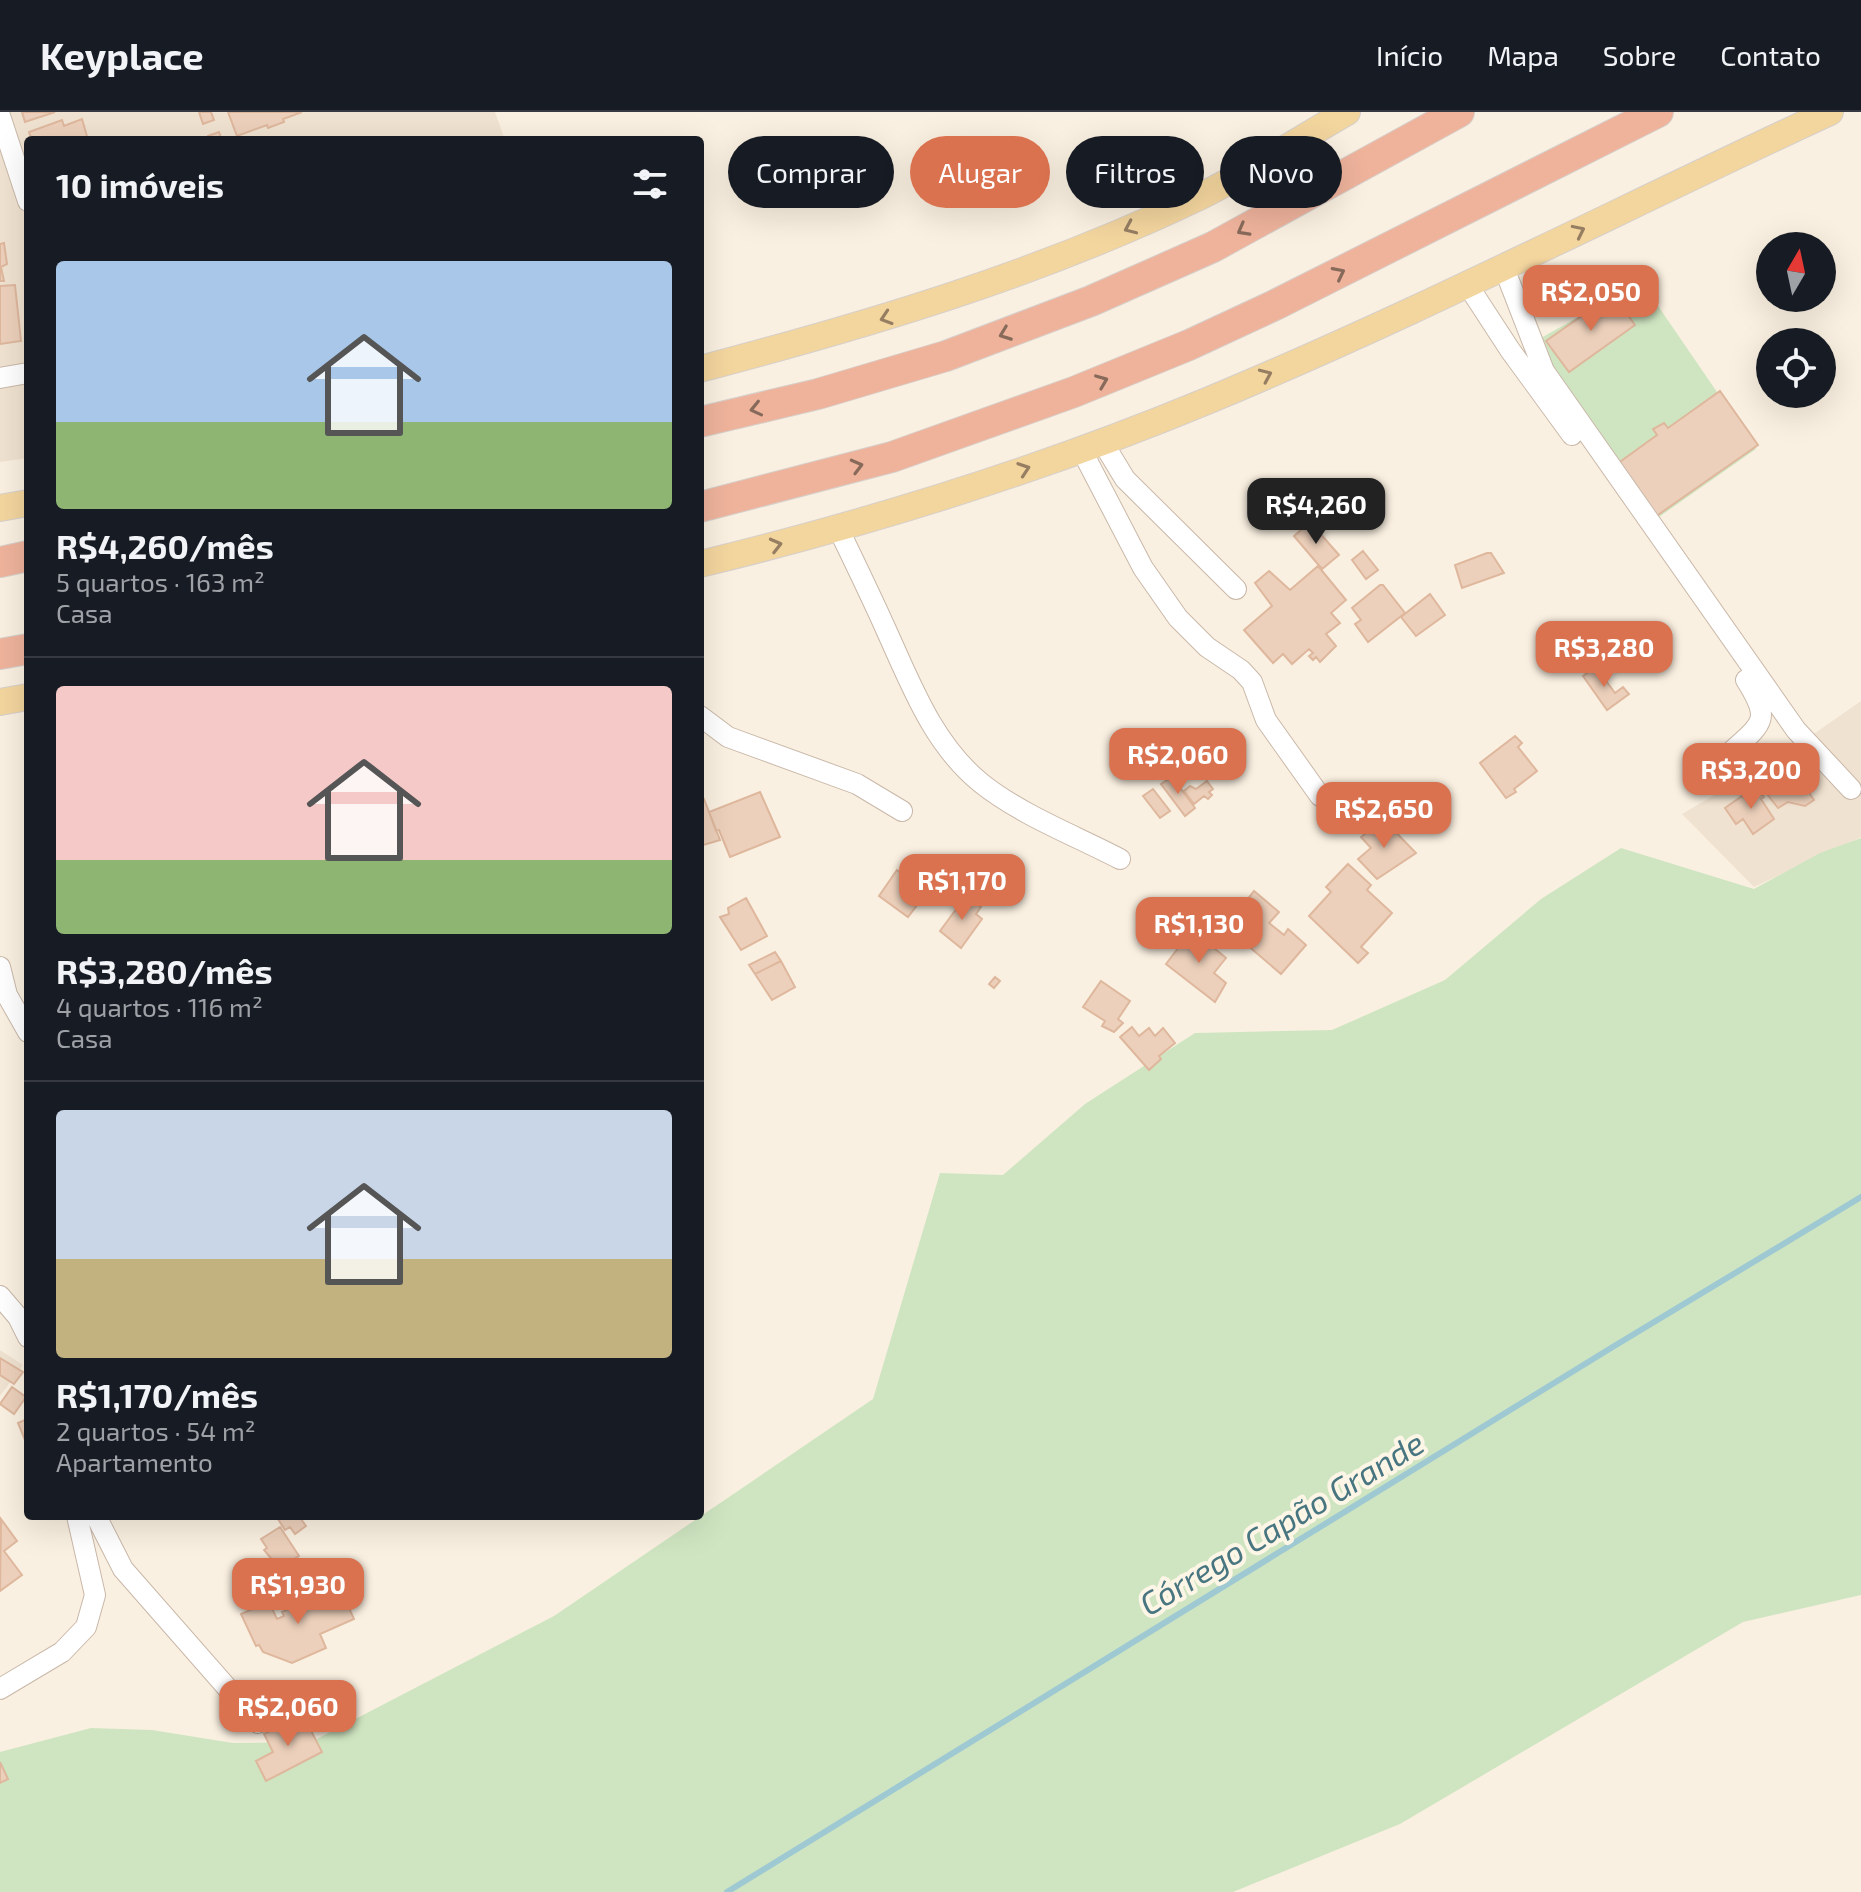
<!DOCTYPE html>
<html lang="pt">
<head>
<meta charset="utf-8">
<style>
	:root { --surface:#171b24; --page:#20242c; --text:#f1f3f6; --muted:#9ea1a6; --line:#363941; --accent:#da714f }
	body { margin:0; font-family:"Exo 2",sans-serif; background:var(--page); color:var(--text); height:100vh; display:flex; flex-direction:column; font-size:30px; white-space:nowrap }
	* { box-sizing:border-box; margin:0 }
	p { font-size:26px; color:var(--muted) }
	.icon { flex:none; width:44px; height:44px; fill:none; stroke:currentColor; stroke-width:2; stroke-linecap:round; stroke-linejoin:round }
	.map { position:relative; flex:1; overflow:hidden }
	.side { position:absolute; left:24px; top:24px; width:680px; height:1384px; display:flex; flex-direction:column; background:var(--surface); border-radius:8px; box-shadow:0 8px 32px #0002 }
	.side>* { flex:none }
	.banner { position:absolute; left:728px; top:24px; width:760px; height:72px; display:flex; gap:16px }
	.needle { width:52px; rotate:9deg }
	.fabs { position:absolute; left:1756px; top:120px; display:grid; gap:16px }
	.fabs a { display:grid; place-items:center; width:80px; height:80px; border-radius:50%; background:var(--surface); box-shadow:0 8px 32px #0002; font-size:40px }
	.price { position:absolute; translate:-50% -68px; padding:0 18px; border-radius:16px; background:var(--accent); color:#fff; font-size:26px; line-height:52px; filter:drop-shadow(0 2px 4px #0008) }
	.price::after { content:''; position:absolute; left:50%; top:48px; width:24px; height:18px; margin-left:-12px; background:inherit; clip-path:polygon(0 0,100% 0,50% 100%) }
	.price.on { background:#222; color:#fff }
	ul { padding:0; list-style:none }
	li { display:grid; align-content:center; gap:16px; height:424px; padding:0 32px }
	li+li { border-top:2px solid var(--line) }
	li span { display:grid; place-items:center; height:248px; border-radius:8px; color:#555 }
	li>.icon { margin-inline-start:auto }
	span .icon { width:144px; height:144px; fill:#fffc; stroke-width:1 }
	li b { font-size:34px }
	h2 { display:flex; justify-content:space-between; align-items:center; height:96px; padding:0 32px; font-size:34px }
	.pill { padding:0 28px; border-radius:36px; background:var(--surface); box-shadow:0 8px 32px #0002; font-size:28px; line-height:72px }
	.pill.on { background:var(--accent); color:#fff }
	header { display:flex; align-items:center; gap:48px; box-sizing:border-box; height:112px; padding:0 40px; background:var(--surface); border-bottom:2px solid var(--line) }
	header strong { font-size:38px }
	nav { display:flex; gap:44px; margin-inline-start:auto; font-size:28px }
	.map>svg:first-child { display:block }
	.residential { fill:#f0e2d0 }
	.green { fill:#cfe5c1 }
	.lines { fill:none; stroke-linecap:round; stroke-linejoin:round }
	.stream { stroke:#9fc9d2; stroke-width:6 }
	.building { fill:#ecd0bb; stroke:#deb79d; stroke-width:2 }
	.minor-casing { stroke:#c9b8a9; stroke-width:22 }
	.major-casing { stroke:#d6d0cc; stroke-width:28 }
	.highway-casing { stroke:#d6d0cc; stroke-width:32 }
	.minor { stroke:#fff; stroke-width:20 }
	.major { stroke:#f3d59e; stroke-width:26 }
	.highway { stroke:#efb39c; stroke-width:30 }
	.oneway { stroke:#967e63 }
	.oneway2 { stroke:#886a5a }
	.labels { text-anchor:middle; stroke-width:8; stroke-linejoin:round; paint-order:stroke }
	.water-label { font-size:32px; font-style:italic; fill:#477580; stroke:#fdf5e6 }
</style>
</head>
<body>
<header>
<strong>Keyplace</strong>
<nav><a>Início</a><a>Mapa</a><a>Sobre</a><a>Contato</a></nav>
</header>
<div class="map">
<svg width="1861" height="1780" viewBox="0 0 1861 1780">
	<rect width="100%" height="100%" fill="#faf0e1"/>
	<!-- residential -->
	<path class="residential" d="M0,0h495l10,28h-477v318l-28,4z
		M1861,589v136l-107,50 -72,-73 106,-62z
		M0,1238l23,15 -23,31z"/>
	<!-- green -->
	<path class="green" d="M1641,169l115,168 -107,75 -122,-178z
		M1861,726v757l-118,27 -343,202 -167,68h-1233v-140l91,-24 61,2 81,13 78,-1 243,-126 319,-217 67,-226 63,2 82,-71 110,-71 137,-3 113,-50 96,-81 80,-51 133,41 66,-36z"/>
	<g class="lines">
		<!-- stream -->
		<path class="stream" d="M727,1780l884,-544 250,-151"/>
	</g>
	<!-- building -->
	<path class="building" d="M22,0h33l-30,10z
		M199,0h12l3,8 -11,4z
		M228,0h74l-19,7 1,3 -16,6 -1,-3 -30,11z
		M82,7l6,21h-56l-3,-8 33,-12 2,6z
		M219,20l3,8h-13l-1,-4z
		M4,131l3,21 -6,3 3,14h-4v-37z
		M15,173l6,56 -21,3v-58z
		M1613,182l22,31 -66,47 -23,-31z
		M1720,279l38,54 -103,72 -38,-53 40,-29 -4,-6 11,-6 4,5z
		M1310,410l29,33 -17,14 -28,-33z
		M1363,439l15,19 -12,9 -14,-19z
		M1487,441h4l13,20 -42,15 -7,-23z
		M1318,454l28,34 -15,13 9,10 -14,11 10,12 -16,16 -4,-5 -3,3 -4,-4 4,-3 -4,-4 -17,15 -9,-10 -10,9 -29,-33 28,-24 -17,-23 14,-12 21,19z
		M1380,473h3l22,28 -37,29 -13,-18 6,-4 -9,-12z
		M1430,482l15,21 -29,21 -15,-19z
		M1596,555l19,26 8,-6 6,7 -22,16 -24,-34z
		M1515,624l7,7 -4,4 19,24 -23,18 2,3 -10,6 -26,-35z
		M1793,658l21,30 -9,6 -17,-4 -10,6 -15,-19z
		M1172,665l23,31 -10,8 -24,-32z
		M1207,669l6,8 -4,3 3,3 -4,4 -4,-3 -10,8 -10,-13 6,-5 6,3z
		M1757,676l7,9 -3,2 13,20 -21,15 -10,-15 -7,5 -11,-16 17,-12 4,3 -1,-3z
		M1153,677l17,22 -10,7 -17,-22z
		M760,680l20,45 -50,20 -11,-27 -3,1 -7,-19z
		M704,687l16,41 -20,6v-46z
		M1383,707l33,34 -39,26 -19,-20 13,-11 -10,-11z
		M1348,752l23,21 -4,5 25,23 -31,34 7,6 -10,10 -49,-47 22,-24 -5,-5z
		M897,758l30,22 -19,25 -29,-21z
		M1254,779l25,21 -10,11 15,12 4,-6 18,16 -25,29 -55,-47z
		M966,784l15,11 -5,7 6,5 -21,29 -21,-17z
		M746,786l21,38 -26,14 -21,-33 9,-3 -1,-6z
		M1192,818l34,28 -12,15 12,10 -11,19 -49,-38z
		M775,840l6,9 -26,13 -6,-9z
		M781,849l14,26 -23,13 -17,-26z
		M995,865l5,4 -6,7 -5,-4z
		M1101,869l29,20 -12,18 5,4 -9,9 -12,-6 3,-5 -22,-14z
		M1132,915l7,9 10,-8 6,8 8,-8 12,15 -16,13 2,3 -12,11 -29,-33z
		M0,1246l23,14 -9,12 -14,-9z
		M12,1275l14,10 -12,17 -14,-10z
		M27,1307l1,19 -3,2 -7,-17z
		M276,1404h27l-2,3 5,7 -11,8 -5,-7 -5,3z
		M1,1407l16,22 -13,10 18,24 -22,16z
		M280,1415l19,29 -20,12 -15,-18 3,-2 -6,-9z
		M339,1474l15,33 -34,15 6,14 -34,15 -29,-11 -4,-7 -3,1 -15,-32 28,-12 8,17 7,-3 -2,-4z
		M303,1603l19,37 -56,29 -10,-20 17,-9 -9,-18z
		M0,1650l8,17 -8,4z"/>
	<g class="lines">
		<defs>
			<path id="minor" d="M0,4l28,85
				M1504,156l40,103 252,359 55,59
				M1467,172l43,66 62,85
				M0,266l28,-5
				M1102,329l23,38 111,110
				M1081,337l62,119 35,50 29,29 34,23 11,12 14,38 54,76
				M838,416c17,35 34,70 50,106 24,53 46,111 93,149 40,32 93,52 139,76
				M700,604l28,21 129,47 45,27
				M1733,638c32,-28 37,-32 13,-70
				M0,855l7,28 21,37
				M0,1184l18,21 10,20
				M96,1404l27,53 135,154
				M0,1577l62,-37 24,-25 9,-32 -18,-79"/>
			<path id="major" d="M700,257c171,-45 339,-95 499,-172 51,-25 99,-57 148,-85
				M0,396l28,-5
				M700,452c173,-42 343,-95 507,-163 212,-88 415,-193 623,-289
				M0,590l28,-5"/>
			<path id="highway" d="M700,310l118,-28 128,-38 145,-55 122,-54 246,-135
				M700,395l192,-50 182,-65 115,-47 86,-40 383,-193
				M0,450l28,-6
				M0,542l28,-5"/>
		</defs>
		<!-- minor casing -->
		<use href="#minor" class="minor-casing"/>
		<!-- major casing -->
		<use href="#major" class="major-casing"/>
		<!-- highway casing -->
		<use href="#highway" class="highway-casing"/>
		<!-- minor -->
		<use href="#minor" class="minor"/>
		<!-- major -->
		<use href="#major" class="major"/>
		<!-- highway -->
		<use href="#highway" class="highway"/>
	</g>
	<!-- one-way arrows -->
	<defs><path id="oneway-chevron" d="M-2-3.5L2.5 0L-2 3.5" fill="none" stroke-width="1.6" stroke-linecap="round" stroke-linejoin="round" transform="scale(2)"/></defs>
	<g class="oneway">
		<use href="#oneway-chevron" transform="translate(1130 116) rotate(156)"/>
		<use href="#oneway-chevron" transform="translate(1579 119) rotate(-26)"/>
		<use href="#oneway-chevron" transform="translate(886 206) rotate(162)"/>
		<use href="#oneway-chevron" transform="translate(1266 263) rotate(-24)"/>
		<use href="#oneway-chevron" transform="translate(1024 357) rotate(-19)"/>
		<use href="#oneway-chevron" transform="translate(776 433) rotate(-14)"/>
	</g>
	<g class="oneway2">
		<use href="#oneway-chevron" transform="translate(1243 118) rotate(151)"/>
		<use href="#oneway-chevron" transform="translate(1339 161) rotate(-27)"/>
		<use href="#oneway-chevron" transform="translate(1005 222) rotate(159)"/>
		<use href="#oneway-chevron" transform="translate(1102 269) rotate(-22)"/>
		<use href="#oneway-chevron" transform="translate(756 297) rotate(167)"/>
		<use href="#oneway-chevron" transform="translate(857 354) rotate(-15)"/>
	</g>
	<g class="labels">
		<!-- water labels -->
		<g class="water-label">
			<text transform="translate(1282 1412) rotate(-31)" y="11">Córrego Capão Grande</text>
		</g>
	</g>
</svg>
<div class="fabs">
<a><svg class="needle" viewBox="-14 -14 28 28"><path d="M0-13l5 13h-10z" fill="#e53935"/><path d="M0 13l5-13h-10z" fill="#9ea1a6"/></svg></a>
<a><svg class="icon" aria-label="locate" viewBox="0 0 24 24"><circle cx="12" cy="12" r="6"/><path d="M12 2v4M12 18v4M2 12h4M18 12h4"/></svg></a>
</div>
<b class="price" style="left:1591px;top:221px">R$2,050</b>
<b class="price on" style="left:1316px;top:434px">R$4,260</b>
<b class="price" style="left:1604px;top:577px">R$3,280</b>
<b class="price" style="left:1178px;top:684px">R$2,060</b>
<b class="price" style="left:1751px;top:699px">R$3,200</b>
<b class="price" style="left:1384px;top:738px">R$2,650</b>
<b class="price" style="left:962px;top:810px">R$1,170</b>
<b class="price" style="left:1199px;top:853px">R$1,130</b>
<b class="price" style="left:298px;top:1514px">R$1,930</b>
<b class="price" style="left:288px;top:1636px">R$2,060</b>
<div class="banner">
<a class="pill">Comprar</a>
<a class="pill on">Alugar</a>
<a class="pill">Filtros</a>
<a class="pill">Novo</a>
</div>
<section class="side">
<h2>10 imóveis<svg class="icon" aria-label="filters" viewBox="0 0 24 24"><path d="M4 7h16M4 17h16"/><circle cx="9" cy="7" r="2"/><circle cx="15" cy="17" r="2"/></svg></h2>
<ul>
<li><span style="background:linear-gradient(#a9c7e8 65%,#8fb573 0)"><svg class="icon" aria-label="home" viewBox="0 0 24 24"><path d="M3 11l9-7 9 7M6 9v11h12V9"/></svg></span><div><b>R$4,260/mês</b><p>5 quartos · 163 m²</p><p>Casa</p></div></li>
<li><span style="background:linear-gradient(#f6c9c9 70%,#8fb573 0)"><svg class="icon" aria-label="home" viewBox="0 0 24 24"><path d="M3 11l9-7 9 7M6 9v11h12V9"/></svg></span><div><b>R$3,280/mês</b><p>4 quartos · 116 m²</p><p>Casa</p></div></li>
<li><span style="background:linear-gradient(#c9d6e8 60%,#c2b280 0)"><svg class="icon" aria-label="home" viewBox="0 0 24 24"><path d="M3 11l9-7 9 7M6 9v11h12V9"/></svg></span><div><b>R$1,170/mês</b><p>2 quartos · 54 m²</p><p>Apartamento</p></div></li>
</ul>
</section>
</div>
</body>
</html>
